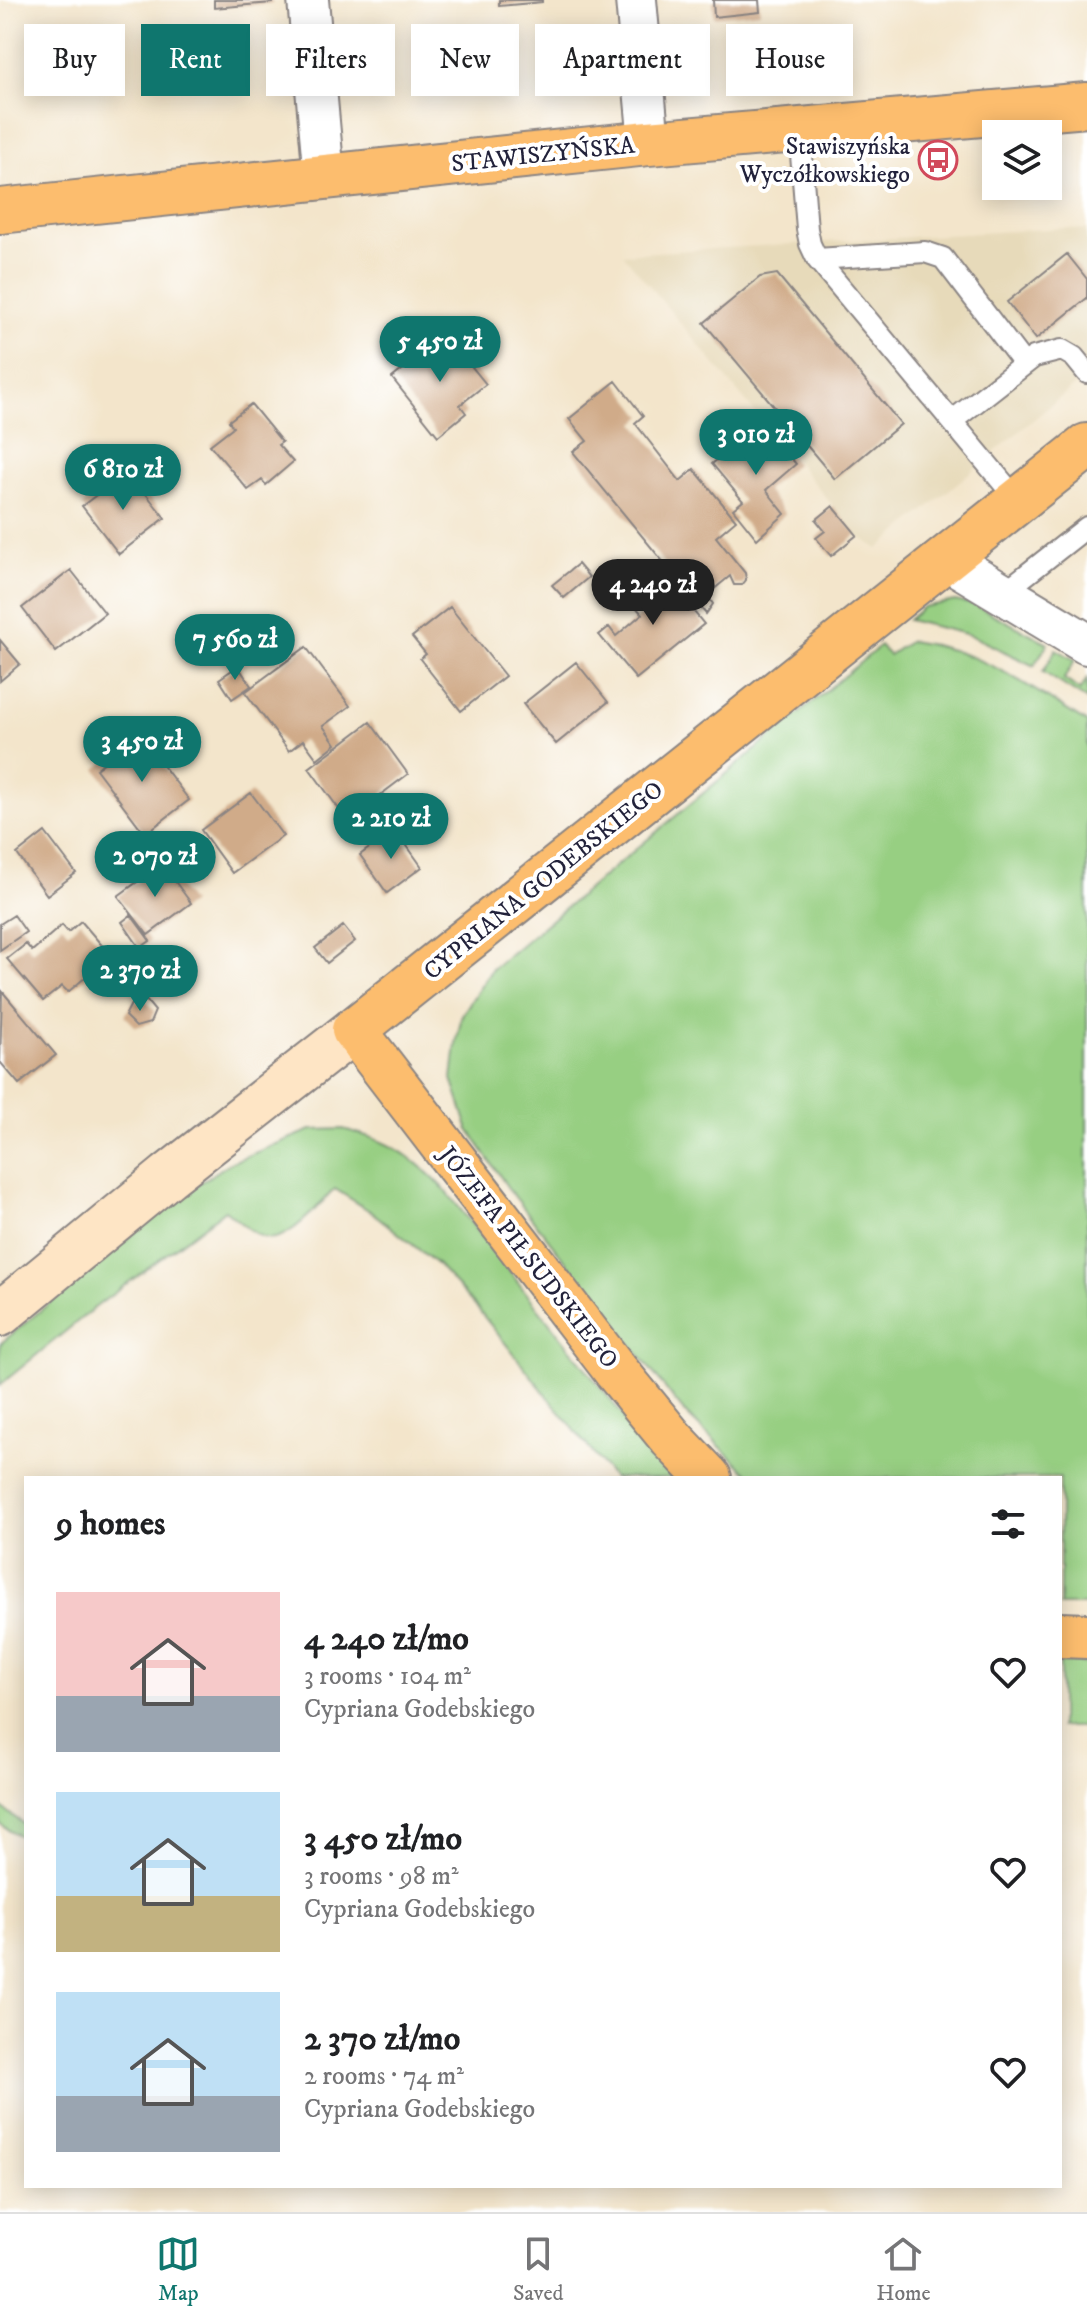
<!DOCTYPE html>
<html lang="en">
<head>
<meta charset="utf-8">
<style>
	:root { --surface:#fff; --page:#f2f2f2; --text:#202124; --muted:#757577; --line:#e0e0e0; --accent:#0f766e }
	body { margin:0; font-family:"IM FELL DW Pica",serif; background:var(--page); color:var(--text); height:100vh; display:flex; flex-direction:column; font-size:30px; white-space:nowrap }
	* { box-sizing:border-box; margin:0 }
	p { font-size:26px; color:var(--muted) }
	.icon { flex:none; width:44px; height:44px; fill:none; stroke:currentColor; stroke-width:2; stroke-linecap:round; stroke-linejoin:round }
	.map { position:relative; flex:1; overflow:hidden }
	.details { position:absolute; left:24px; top:1476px; width:1038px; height:712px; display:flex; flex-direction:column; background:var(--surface); border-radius:0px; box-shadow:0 4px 20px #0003 }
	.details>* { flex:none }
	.guide { position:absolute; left:24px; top:24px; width:1040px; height:72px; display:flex; gap:16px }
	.fabs { position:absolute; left:982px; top:120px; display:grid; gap:16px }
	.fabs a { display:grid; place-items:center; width:80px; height:80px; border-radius:0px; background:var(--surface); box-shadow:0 4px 20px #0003; font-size:40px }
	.price { position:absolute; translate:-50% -68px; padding:0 18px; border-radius:28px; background:var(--accent); color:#fff; font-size:26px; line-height:52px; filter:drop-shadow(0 2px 4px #0008) }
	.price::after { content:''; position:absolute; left:50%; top:48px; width:24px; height:18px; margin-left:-12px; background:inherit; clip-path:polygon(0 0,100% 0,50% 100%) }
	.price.on { background:#222; color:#fff }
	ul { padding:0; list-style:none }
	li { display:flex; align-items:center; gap:24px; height:200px; padding:0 32px }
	li span { display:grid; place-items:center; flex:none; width:224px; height:160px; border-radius:0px; color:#555 }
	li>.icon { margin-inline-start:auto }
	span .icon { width:96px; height:96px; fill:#fffc; stroke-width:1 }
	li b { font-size:34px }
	h2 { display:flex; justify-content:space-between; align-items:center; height:96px; padding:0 32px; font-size:34px }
	.pill { padding:0 28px; border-radius:0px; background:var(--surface); box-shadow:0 4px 20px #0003; font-size:28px; line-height:72px }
	.pill.on { background:var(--accent); color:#fff }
	.menu { display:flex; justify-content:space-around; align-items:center; height:112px; border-top:2px solid var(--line); background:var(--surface); font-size:22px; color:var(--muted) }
	.menu a { display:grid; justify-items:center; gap:4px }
	.menu .on { color:var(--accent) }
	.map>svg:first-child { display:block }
	.built { fill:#e7daba }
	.green { fill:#97cf82; stroke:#5c785e; stroke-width:2 }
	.building { fill:#d0ab89 }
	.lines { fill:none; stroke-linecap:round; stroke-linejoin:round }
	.lane-casing { stroke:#8a8483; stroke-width:24 }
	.street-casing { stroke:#8a8483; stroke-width:44 }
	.secondary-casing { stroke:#8a8483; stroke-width:48 }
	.primary-casing { stroke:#8a8483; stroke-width:48 }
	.lane { stroke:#fff; stroke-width:20 }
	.street { stroke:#fff; stroke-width:40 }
	.secondary { stroke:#fee5c5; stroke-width:44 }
	.primary { stroke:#fcbd6e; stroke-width:44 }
	.labels { text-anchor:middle; stroke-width:8; stroke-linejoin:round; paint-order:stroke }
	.poi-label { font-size:24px; fill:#22223b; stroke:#fff; text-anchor:end }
	.street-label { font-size:24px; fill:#22223b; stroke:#fff }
</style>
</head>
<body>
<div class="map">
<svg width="1087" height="2212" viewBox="0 0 1087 2212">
	<rect width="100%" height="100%" fill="#fff"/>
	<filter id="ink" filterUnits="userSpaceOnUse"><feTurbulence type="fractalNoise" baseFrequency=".0125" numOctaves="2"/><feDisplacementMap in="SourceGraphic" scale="16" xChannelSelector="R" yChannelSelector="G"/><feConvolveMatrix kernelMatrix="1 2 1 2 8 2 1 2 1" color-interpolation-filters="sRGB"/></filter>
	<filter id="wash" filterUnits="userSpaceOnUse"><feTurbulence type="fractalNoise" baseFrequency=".006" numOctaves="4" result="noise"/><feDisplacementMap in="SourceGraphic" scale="32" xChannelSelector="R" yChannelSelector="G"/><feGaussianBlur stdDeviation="1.8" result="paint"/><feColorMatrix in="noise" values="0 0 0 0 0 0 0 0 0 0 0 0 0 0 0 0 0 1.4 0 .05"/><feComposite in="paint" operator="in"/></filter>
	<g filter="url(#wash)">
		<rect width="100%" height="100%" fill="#f3e5cb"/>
		<!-- built -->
		<path class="built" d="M1066,228l21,2v145l-209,174 -21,-14 -234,-281z"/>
		<!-- green -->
		<path class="green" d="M955,601l20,4 73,38 -14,23 -64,-31 -62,-15 15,-13z
			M910,641c71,9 118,45 177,82v882h-27v-127h-307l-69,-66 -176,-224 -40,-60 -16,-49 4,-35 6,-29 30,-46 388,-323 9,9z
			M1056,649l19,11 -11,19 16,11 7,-11v21l-44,-28z
			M343,1129c50,13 68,26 103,62l226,287h-59l-136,-170 -39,-43 -65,-52 -38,-24c-15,14 -46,54 -69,49 -15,-4 -29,-19 -41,-28l-136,102 -89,73v-41l176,-146 56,-36 79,-32z
			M1060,1662l27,1v64h-27z
			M0,1806l26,20v14l-26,-16z"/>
		<g id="blocks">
			<!-- building -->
			<path class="building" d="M214,0h58v3l-58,5z
				M499,0h43v2l-43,4z
				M713,0h46l1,12 -46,5z
				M1067,254l20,25v19l-51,41 -29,-37z
				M777,274l124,150 -66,55 -131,-156 56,-46z
				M446,335l40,49 -26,21 6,8 -28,23 -46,-58z
				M616,381l27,35 -8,7 45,58 14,-12 42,51 -20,17 29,36 1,7 -4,5h-8l-4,-9 -23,19 6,9 -7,10 -133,-162 14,-11 -18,-22z
				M251,404l31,38 -4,3 15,17 -27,23 -4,-5 -14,10 -38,-45 23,-18 -4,-6z
				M762,423l34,41 -30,26 19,24 -28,25 -24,-30 10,-8 -31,-37z
				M128,471l37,47 -46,36 -37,-48z
				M833,506l24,29 -26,21 -15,-18 9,-7 -9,-11z
				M578,564l11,13 -25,21 -12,-13z
				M71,570l34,43 -49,39 -34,-44z
				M657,573l3,3 2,-3 42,51 -68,55 -37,-44 10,-8 7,9 26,-22 -12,-14 27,-22 -2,-3z
				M450,607l55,69 -44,35 -41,-52 6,-5 -14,-17z
				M0,640l20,24 -20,17z
				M306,647l44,59 -27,20 13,18 -19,15 -14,-19 -14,11 -44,-59z
				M576,662l32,40 -52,42 -33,-40z
				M238,666l13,20 -19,13 -13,-20z
				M370,722l38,52 -61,46 -38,-52z
				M140,735l49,65 -44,34 -49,-65z
				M251,793l32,43 -51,37 -31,-43z
				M395,829l27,38 -35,26 -27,-38z
				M45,832l31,41 -29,22 -30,-41z
				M162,864l29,39 -43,32 -30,-39z
				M14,915l12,17 -26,18v-26z
				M131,915l19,26 -10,7 -18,-26z
				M81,921l30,35 -43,36 -6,-6 -19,15 -36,-42 19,-15 6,7 30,-26 6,7z
				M343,926l12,15 -28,22 -12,-15z
				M2,991l54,64 -37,29 -19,-22z
				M145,999l10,12 -5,12 -14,4 -11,-11 6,-12z"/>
		</g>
	</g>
	<g filter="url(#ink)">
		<use href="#blocks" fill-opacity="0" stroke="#8a8483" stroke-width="2"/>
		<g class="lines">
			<defs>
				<path id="lane" d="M799,130l8,99 3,15 7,15 201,242
					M817,259l108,-7 18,6 81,106
					M952,421l82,-64 28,-7 12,7 13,16
					M1003,593l84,-66"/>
				<path id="street" d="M308,0l16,177
					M636,0l13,143
					M946,559l141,85"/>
				<path id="secondary" d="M0,1314l168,-138 186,-146"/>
				<path id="primary" d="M0,211l649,-68 438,-38
					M709,1478l-38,-40 -55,-67 -262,-341 733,-584
					M1060,1635l27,1"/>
			</defs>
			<!-- lane casing -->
			<use href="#lane" class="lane-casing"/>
			<!-- street casing -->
			<use href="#street" class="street-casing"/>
			<!-- secondary casing -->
			<use href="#secondary" class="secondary-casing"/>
			<!-- primary casing -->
			<use href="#primary" class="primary-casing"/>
			<!-- lane -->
			<use href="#lane" class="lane"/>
			<!-- street -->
			<use href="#street" class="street"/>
			<!-- secondary -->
			<use href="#secondary" class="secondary"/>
			<!-- primary -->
			<use href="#primary" class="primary"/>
		</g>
	</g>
	<!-- icons -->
	<defs>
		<symbol id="bus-ring" viewBox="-11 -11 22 22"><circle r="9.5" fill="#fff" stroke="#d1495b" stroke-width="1.5"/><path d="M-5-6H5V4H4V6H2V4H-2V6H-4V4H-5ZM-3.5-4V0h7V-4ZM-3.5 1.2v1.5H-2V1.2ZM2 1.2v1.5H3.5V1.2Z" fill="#d1495b"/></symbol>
	</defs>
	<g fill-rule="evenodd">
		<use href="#bus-ring" x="916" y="138" width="44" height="44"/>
	</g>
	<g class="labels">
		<!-- poi labels -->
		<g class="poi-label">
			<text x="910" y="154">Stawiszyńska<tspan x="910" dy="28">Wyczółkowskiego</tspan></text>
		</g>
		<!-- street labels -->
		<g class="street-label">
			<text transform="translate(543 154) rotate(-6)" y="8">STAWISZYŃSKA</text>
			<text transform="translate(543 880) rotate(-39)" y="8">CYPRIANA GODEBSKIEGO</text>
			<text transform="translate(529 1257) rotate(52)" y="8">JÓZEFA PIŁSUDSKIEGO</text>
		</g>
	</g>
</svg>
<div class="fabs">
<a><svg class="icon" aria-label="layers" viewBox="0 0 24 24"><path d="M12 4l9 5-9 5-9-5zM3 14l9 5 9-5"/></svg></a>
</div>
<b class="price" style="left:440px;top:384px">5 450 zł</b>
<b class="price" style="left:756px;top:477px">3 010 zł</b>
<b class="price" style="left:123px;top:512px">6 810 zł</b>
<b class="price on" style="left:653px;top:627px">4 240 zł</b>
<b class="price" style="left:235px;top:682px">7 560 zł</b>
<b class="price" style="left:142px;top:784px">3 450 zł</b>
<b class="price" style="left:391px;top:861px">2 210 zł</b>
<b class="price" style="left:155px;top:899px">2 070 zł</b>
<b class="price" style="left:140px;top:1013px">2 370 zł</b>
<div class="guide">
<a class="pill">Buy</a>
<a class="pill on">Rent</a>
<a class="pill">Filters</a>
<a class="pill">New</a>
<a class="pill">Apartment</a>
<a class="pill">House</a>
</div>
<section class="details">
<h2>9 homes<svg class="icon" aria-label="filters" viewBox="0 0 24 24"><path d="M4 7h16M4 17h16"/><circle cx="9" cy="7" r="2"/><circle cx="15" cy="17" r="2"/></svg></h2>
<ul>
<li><span style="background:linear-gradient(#f6c9c9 65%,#9aa5b1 0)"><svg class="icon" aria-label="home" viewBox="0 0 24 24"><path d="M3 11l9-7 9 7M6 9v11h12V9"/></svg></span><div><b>4 240 zł/mo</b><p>3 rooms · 104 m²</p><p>Cypriana Godebskiego</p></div><svg class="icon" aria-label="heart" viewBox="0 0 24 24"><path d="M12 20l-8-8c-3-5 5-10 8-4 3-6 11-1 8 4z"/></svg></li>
<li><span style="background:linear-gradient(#bfe0f5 65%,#c2b280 0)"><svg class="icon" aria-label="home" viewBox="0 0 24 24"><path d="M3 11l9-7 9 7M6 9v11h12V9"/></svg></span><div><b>3 450 zł/mo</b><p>3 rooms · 98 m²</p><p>Cypriana Godebskiego</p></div><svg class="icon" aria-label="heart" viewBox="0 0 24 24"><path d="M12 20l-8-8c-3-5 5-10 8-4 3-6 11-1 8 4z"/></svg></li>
<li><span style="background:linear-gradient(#bfe0f5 65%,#9aa5b1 0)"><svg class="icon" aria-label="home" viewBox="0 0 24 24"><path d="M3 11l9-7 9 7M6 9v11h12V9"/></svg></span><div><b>2 370 zł/mo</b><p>2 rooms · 74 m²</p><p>Cypriana Godebskiego</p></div><svg class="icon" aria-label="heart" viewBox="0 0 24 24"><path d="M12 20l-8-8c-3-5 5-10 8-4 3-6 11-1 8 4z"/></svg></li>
</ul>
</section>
</div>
<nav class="menu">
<a class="on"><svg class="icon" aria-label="map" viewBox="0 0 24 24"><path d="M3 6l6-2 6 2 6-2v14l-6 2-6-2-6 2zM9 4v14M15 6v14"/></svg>Map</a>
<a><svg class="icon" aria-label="saved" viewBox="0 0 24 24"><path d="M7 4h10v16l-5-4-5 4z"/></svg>Saved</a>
<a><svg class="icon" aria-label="home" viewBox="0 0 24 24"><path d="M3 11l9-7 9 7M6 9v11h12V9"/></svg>Home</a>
</nav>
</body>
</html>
